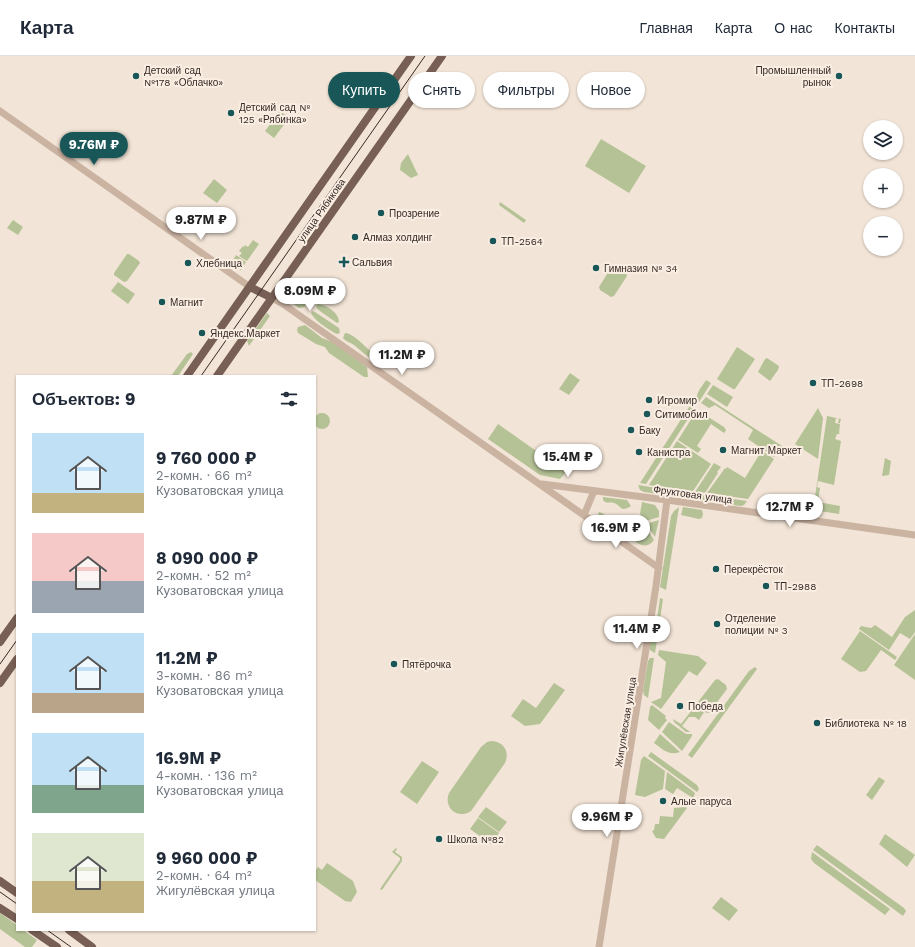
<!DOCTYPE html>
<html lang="ru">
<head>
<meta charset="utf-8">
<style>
	:root { --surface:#fff; --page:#f2f2f3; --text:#1f2937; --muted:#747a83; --line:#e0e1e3; --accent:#185658 }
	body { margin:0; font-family:"Work Sans",sans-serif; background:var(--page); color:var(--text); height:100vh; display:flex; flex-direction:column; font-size:15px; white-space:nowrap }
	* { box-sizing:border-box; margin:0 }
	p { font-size:13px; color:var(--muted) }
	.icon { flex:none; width:22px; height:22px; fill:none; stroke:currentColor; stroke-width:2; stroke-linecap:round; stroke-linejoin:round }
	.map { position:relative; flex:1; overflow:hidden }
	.panel { position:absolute; left:16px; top:319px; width:300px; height:556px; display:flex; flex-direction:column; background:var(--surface); border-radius:0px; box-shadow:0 1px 3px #0004 }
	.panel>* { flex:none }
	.guide { position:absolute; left:328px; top:16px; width:380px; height:36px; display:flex; gap:8px }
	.fabs { position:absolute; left:863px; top:64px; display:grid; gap:8px }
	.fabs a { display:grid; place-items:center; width:40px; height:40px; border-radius:50%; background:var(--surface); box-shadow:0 1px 3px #0004; font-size:20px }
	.price { position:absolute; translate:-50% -34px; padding:0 9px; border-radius:14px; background:#fff; color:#222; font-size:13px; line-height:26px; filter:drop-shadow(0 1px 2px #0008) }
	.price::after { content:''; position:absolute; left:50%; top:24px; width:12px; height:9px; margin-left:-6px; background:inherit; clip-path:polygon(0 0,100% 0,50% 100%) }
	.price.current { background:var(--accent); color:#fff }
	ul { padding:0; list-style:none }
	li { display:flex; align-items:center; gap:12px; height:100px; padding:0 16px }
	li span { display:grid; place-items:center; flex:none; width:112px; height:80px; border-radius:0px; color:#555 }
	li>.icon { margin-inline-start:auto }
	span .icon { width:48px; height:48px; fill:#fffc; stroke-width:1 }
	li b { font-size:17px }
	h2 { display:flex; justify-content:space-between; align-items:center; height:48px; padding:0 16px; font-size:17px }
	.chip { padding:0 14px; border-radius:18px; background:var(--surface); box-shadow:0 1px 3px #0004; font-size:14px; line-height:36px }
	.chip.current { background:var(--accent); color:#fff }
	header { display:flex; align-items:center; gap:24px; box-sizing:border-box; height:56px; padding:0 20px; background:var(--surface); border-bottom:1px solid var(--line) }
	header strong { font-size:19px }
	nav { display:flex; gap:22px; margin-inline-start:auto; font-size:14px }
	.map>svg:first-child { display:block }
	.green { fill:#b5c296 }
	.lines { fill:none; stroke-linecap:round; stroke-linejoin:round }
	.minor { stroke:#cbb3a2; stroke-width:7 }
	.major { stroke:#785f55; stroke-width:8 }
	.tram { stroke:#352925; stroke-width:1 }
	.poi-dot { fill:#185658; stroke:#faeee3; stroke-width:1.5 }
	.labels { text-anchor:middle; stroke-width:4; stroke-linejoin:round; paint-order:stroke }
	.poi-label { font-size:10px; fill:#352925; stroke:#faeee3; text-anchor:start }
	.street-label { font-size:10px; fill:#352925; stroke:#faeee3 }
</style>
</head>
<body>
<header>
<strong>Карта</strong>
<nav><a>Главная</a><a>Карта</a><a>О нас</a><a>Контакты</a></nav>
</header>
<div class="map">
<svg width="915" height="891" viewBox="0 0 915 891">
	<rect width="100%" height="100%" fill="#f2e4d6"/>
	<!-- green -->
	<path class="green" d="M280,55l9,7 -15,20 -9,-7z
		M601,83l45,27 -17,27 -44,-27z
		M408,98l10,21 -7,3 -11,-8 1,-7z
		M214,123l13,11 -10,13 -14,-10z
		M500,146l26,18 -2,3 -25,-18z
		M13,164l10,7 -5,8 -11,-7z
		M253,184l6,4 -12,17 -8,-5 3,-3 -3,-2 4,-5 1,1 1,-2 3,2z
		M127,198h2l10,7 1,2 -13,18 -3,1 -10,-7v-2z
		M236,199l10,7 -5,8 -10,-7z
		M616,209l10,7 1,4 -13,20 -3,1 -11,-7 -1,-3 13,-21z
		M118,226l17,12 -7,10 -17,-13z
		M291,237l11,6 3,6v2l-6,1 -9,-7 -1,-4z
		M318,248c9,1 21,9 21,18l-2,1 -20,-14 -1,-3z
		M312,255l3,1 24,16 1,5 -3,1c-8,-4 -23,-14 -26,-21z
		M267,257l3,3 -21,30 -2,-5z
		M305,269l17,13 13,5 32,24 1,10h-4l-35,-24 -4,-6 -9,-3 -18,-11 -1,-3 1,-3z
		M345,277c11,1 23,18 32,23v3c-9,1 -16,-9 -23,-14 -4,-3 -8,-3 -11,-7z
		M737,291l18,12 -20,30h-2l-16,-10z
		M191,296l2,2 -15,22h-7l16,-22z
		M767,302l12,8 -1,4 -8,11 -12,-9 7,-13z
		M570,317l10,7 -11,15 -10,-6z
		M706,324l5,3 -12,19c-6,-7 3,-15 7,-22z
		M713,329l20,12 -6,10 -20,-13z
		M706,341l76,49 -8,11 -26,-18 5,-9 -38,-25 -6,3 -8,-5z
		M691,350l4,2 -49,76 -6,-1 49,-76z
		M818,352l5,10 -5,41 -23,-15z
		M697,354l27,17 2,3 -2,3 -13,-9 -14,22 4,3 -3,4 -20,-13z
		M314 365a8 8 0 1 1 16 0a8 8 0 1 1-16 0Z
		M827,360l14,3 -1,4h-2l1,-4 -3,-1 -1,5 5,1 -1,9 1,1h-3l-2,5 6,2 -7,44 -16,-4 -1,6 3,1 -2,14 22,4 -1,8 -26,-4z
		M498,368l68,48 -6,7 -20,-4 -52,-36z
		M677,385l34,23 -18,27 -44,-6z
		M758,392l16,11 -26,40 -41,-6 18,-25 1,1 1,-2 18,11 14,-23 -4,-2z
		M885,402l6,3 -2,14 -7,1z
		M714,407l7,4 -4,5 1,1 -13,20 -10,-1z
		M638,429l44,7 -1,5 -37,-5 -4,-2z
		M684,436l63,9 -3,4 -3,1 -58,-8z
		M603,441l24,3 4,6c-11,7 -9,0 -17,-3 -2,-1 -7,0 -9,-1l-2,-2z
		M642,446l13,3 4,6v6l-14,4 -5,-7z
		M679,451l-13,83 -6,-3 11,-71 3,-5z
		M683,451l19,3 1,4 -1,4 -3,1 -18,-4z
		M599,456l3,1 7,5 11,2 4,8 -6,2 -20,-15z
		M659,464l-4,17 -9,-13z
		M644,469l10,15c-5,7 -12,7 -18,2l2,-15z
		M660,542l3,1 -8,54 -5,-3 -1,-4 3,-16 4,-3z
		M915,554v22l-5,7 -10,-6 -11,17 -30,-21 2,-3 10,2 4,-3 17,12 13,-20z
		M860,575l37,26 -2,3 -14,-10 -15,21 -6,1 -19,-13z
		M915,578v46l-21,-15z
		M659,594l39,6 9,7 -10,13 -8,-5 -28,38 -10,-7 10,-4 5,-36 -8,-7z
		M650,602h4l-6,40 -4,-3 -1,-4 5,-30z
		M755,611l2,2 -65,89 -4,-3 61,-84z
		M718,623l8,6 1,4 -18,24 -5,-1 -5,8 -4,-3h-6l-7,9 8,6h-4l-12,-10 -1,-3 8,5 34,-44z
		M554,627l11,7 -25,34 -15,2 -14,-10 12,-17 13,9z
		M652,649l14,11 -1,2 2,2 -8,10 -11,-10 2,-13z
		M669,666l17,12h6v2l-10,15 -20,-19z
		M660,678l20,18c-11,4 -18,-3 -26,-9z
		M492,685c12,1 18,11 13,22l-34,48c-13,9 -28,-3 -22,-18l32,-46 6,-5z
		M651,696l46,33 2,4 -2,3 -49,-36z
		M644,700l21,15 -2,18 -18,8 -10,-2 6,-35z
		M422,705l17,11 -22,32 -17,-12z
		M667,716l27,20 1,2 -2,4 -16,-10 -4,6 -8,-5z
		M879,721l6,4 -13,19 -6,-5z
		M486,751l21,15 -8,10 -21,-15z
		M685,751l2,1 -23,31 -8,-1 -4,-7 2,-1 1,-6h4l1,-8 13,1 1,-9z
		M478,762l21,15 -8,11 -21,-15z
		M885,778l30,21 -8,12 -28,-23z
		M817,789l87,63 2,3 -3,5 -90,-66z
		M396,792l1,1 -2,3 7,5v4l-20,29 -2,-1 20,-29v-2l-8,-6z
		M812,796l78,57 -5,6 -71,-52 -3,-4z
		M327,807l26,18 4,11 -6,10 -6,-1 -30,-21v-9l3,-4 4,3z
		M721,841l17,13 -9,11 -17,-13z
		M0,857l17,12v5h6l14,10 -5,7h-7l-25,-18z"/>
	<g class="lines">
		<!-- minor -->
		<path class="minor" d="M0,55l250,176
			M272,242l11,6 376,264
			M542,428l125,16 248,35
			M584,459l10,-24
			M599,891l57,-361 11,-86"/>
		<!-- major -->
		<path class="major" d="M250,231l22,11
			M187,320l224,-320
			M217,320l225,-320
			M0,586l17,-24
			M0,627l17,-24
			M0,825l17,12
			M0,852l17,11
			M32,874l25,17
			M69,874l23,17"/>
		<!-- tram -->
		<path class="tram" d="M201,320l224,-320
			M0,608l17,-24
			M0,836l17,12
			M47,874l24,17"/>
	</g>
	<!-- markers -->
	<g class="poi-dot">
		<circle cx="136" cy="20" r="4"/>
		<circle cx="839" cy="20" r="4"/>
		<circle cx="231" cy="57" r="4"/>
		<circle cx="381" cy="157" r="4"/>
		<circle cx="355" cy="181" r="4"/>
		<circle cx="493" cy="185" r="4"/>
		<path d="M342 200h4v4h4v4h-4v4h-4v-4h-4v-4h4z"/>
		<circle cx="188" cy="207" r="4"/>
		<circle cx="596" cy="212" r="4"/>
		<circle cx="162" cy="246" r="4"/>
		<circle cx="202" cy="277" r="4"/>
		<circle cx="813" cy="327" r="4"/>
		<circle cx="649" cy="344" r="4"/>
		<circle cx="647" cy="358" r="4"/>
		<circle cx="631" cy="374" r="4"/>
		<circle cx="723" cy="394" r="4"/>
		<circle cx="639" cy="396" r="4"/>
		<circle cx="716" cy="513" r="4"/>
		<circle cx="766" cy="530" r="4"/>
		<circle cx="717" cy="568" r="4"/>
		<circle cx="394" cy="608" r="4"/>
		<circle cx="680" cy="650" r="4"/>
		<circle cx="817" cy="667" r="4"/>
		<circle cx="663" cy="745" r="4"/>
		<circle cx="439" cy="783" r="4"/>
	</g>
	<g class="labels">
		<!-- poi labels -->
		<g class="poi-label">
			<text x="144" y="18">Детский сад<tspan x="144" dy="12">№178 «Облачко»</tspan></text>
			<text x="831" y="18" text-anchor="end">Промышленный<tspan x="831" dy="12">рынок</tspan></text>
			<text x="239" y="55">Детский сад №<tspan x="239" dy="12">125 «Рябинка»</tspan></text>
			<text x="389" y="161">Прозрение</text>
			<text x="363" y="185">Алмаз холдинг</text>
			<text x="501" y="189">ТП-2564</text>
			<text x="352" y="210">Сальвия</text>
			<text x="196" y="211">Хлебница</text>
			<text x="604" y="216">Гимназия № 34</text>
			<text x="170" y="250">Магнит</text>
			<text x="210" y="281">Яндекс.Маркет</text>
			<text x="821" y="331">ТП-2698</text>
			<text x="657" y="348">Игромир</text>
			<text x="655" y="362">Ситимобил</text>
			<text x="639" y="378">Баку</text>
			<text x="731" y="398">Магнит Маркет</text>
			<text x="647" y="400">Канистра</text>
			<text x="724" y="517">Перекрёсток</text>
			<text x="774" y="534">ТП-2988</text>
			<text x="725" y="566">Отделение<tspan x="725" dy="12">полиции № 3</tspan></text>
			<text x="402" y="612">Пятёрочка</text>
			<text x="688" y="654">Победа</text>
			<text x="825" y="671">Библиотека № 18</text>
			<text x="671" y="749">Алые паруса</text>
			<text x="447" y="787">Школа №82</text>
		</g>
		<!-- street labels -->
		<g class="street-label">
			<text transform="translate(321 154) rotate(-55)" y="4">улица Рябикова</text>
			<text transform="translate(693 438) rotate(8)" y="4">Фруктовая улица</text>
			<text transform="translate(625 666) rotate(-81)" y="4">Жигулёвская улица</text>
		</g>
	</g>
</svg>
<div class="fabs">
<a><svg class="icon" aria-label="layers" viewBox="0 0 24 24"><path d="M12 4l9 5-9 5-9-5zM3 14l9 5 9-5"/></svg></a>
<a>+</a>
<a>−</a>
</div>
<b class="price current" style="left:94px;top:110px">9.76M ₽</b>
<b class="price" style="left:201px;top:185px">9.87M ₽</b>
<b class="price" style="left:310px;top:256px">8.09M ₽</b>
<b class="price" style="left:402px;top:320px">11.2M ₽</b>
<b class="price" style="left:568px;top:422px">15.4M ₽</b>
<b class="price" style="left:790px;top:472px">12.7M ₽</b>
<b class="price" style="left:616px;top:493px">16.9M ₽</b>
<b class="price" style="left:637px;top:594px">11.4M ₽</b>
<b class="price" style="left:607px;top:782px">9.96M ₽</b>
<div class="guide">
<a class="chip current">Купить</a>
<a class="chip">Снять</a>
<a class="chip">Фильтры</a>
<a class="chip">Новое</a>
</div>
<section class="panel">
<h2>Объектов: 9<svg class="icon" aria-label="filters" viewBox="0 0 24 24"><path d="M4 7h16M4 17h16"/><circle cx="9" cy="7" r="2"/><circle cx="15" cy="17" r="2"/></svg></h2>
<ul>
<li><span style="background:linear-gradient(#bfe0f5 75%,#c2b280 0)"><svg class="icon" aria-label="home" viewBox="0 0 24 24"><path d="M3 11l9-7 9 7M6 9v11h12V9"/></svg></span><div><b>9 760 000 ₽</b><p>2-комн. · 66 m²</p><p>Кузоватовская улица</p></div></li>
<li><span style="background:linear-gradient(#f6c9c9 60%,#9aa5b1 0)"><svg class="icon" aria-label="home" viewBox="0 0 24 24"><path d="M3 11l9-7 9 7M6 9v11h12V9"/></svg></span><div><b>8 090 000 ₽</b><p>2-комн. · 52 m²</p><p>Кузоватовская улица</p></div></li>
<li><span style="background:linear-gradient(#bfe0f5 75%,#b9a48a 0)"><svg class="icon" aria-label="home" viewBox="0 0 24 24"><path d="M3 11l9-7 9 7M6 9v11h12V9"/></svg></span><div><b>11.2M ₽</b><p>3-комн. · 86 m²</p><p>Кузоватовская улица</p></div></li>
<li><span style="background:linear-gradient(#bfe0f5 65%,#7fa58c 0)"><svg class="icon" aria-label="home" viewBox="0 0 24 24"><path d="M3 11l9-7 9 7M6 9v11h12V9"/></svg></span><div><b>16.9M ₽</b><p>4-комн. · 136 m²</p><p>Кузоватовская улица</p></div></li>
<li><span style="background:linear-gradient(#dfe7d0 60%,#c2b280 0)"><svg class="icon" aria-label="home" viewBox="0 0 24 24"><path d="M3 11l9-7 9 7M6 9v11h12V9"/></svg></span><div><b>9 960 000 ₽</b><p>2-комн. · 64 m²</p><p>Жигулёвская улица</p></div></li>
</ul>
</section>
</div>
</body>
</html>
